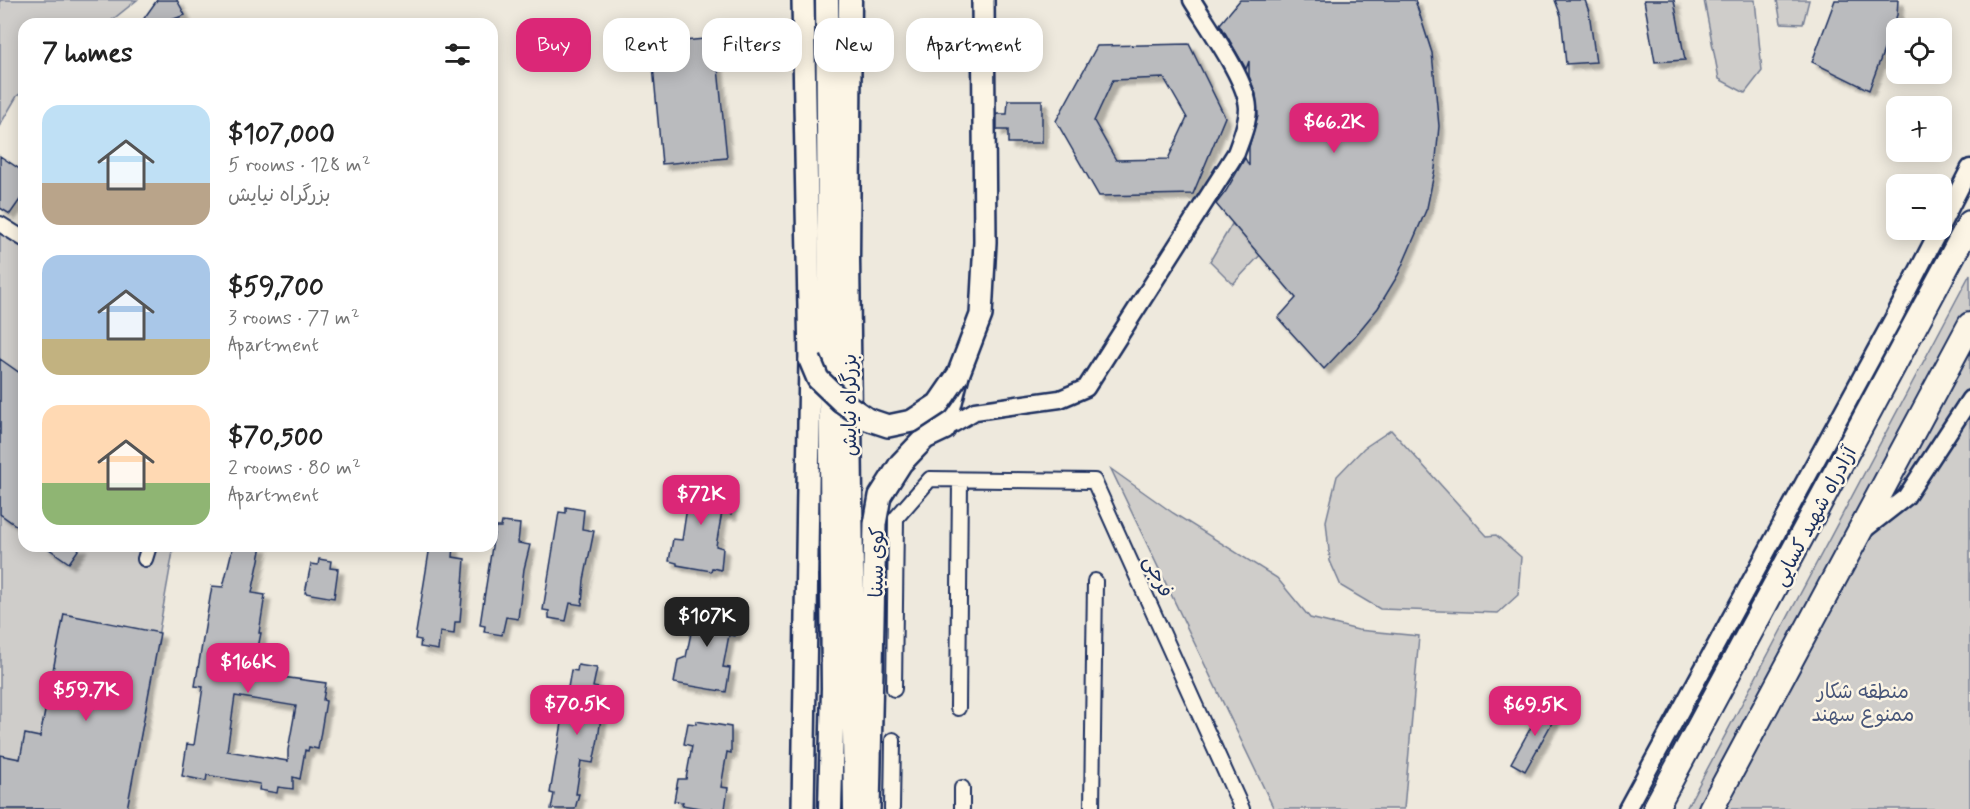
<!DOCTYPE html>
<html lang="en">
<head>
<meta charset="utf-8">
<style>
	:root { --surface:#fff; --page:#f2f2f2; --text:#222; --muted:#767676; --accent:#db2777 }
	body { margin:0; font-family:Mynerve,"Playpen Sans Arabic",sans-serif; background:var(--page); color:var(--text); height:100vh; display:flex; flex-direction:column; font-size:22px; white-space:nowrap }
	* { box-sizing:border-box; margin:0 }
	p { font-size:20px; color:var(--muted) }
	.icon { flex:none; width:33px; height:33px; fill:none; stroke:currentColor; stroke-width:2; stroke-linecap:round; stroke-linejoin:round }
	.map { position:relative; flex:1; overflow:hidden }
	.side { position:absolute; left:18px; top:18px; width:480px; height:534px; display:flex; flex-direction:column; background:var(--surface); border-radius:18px; box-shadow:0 3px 15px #0003 }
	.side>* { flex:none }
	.hud { position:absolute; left:516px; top:18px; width:570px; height:54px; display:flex; gap:12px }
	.fabs { position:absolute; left:1886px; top:18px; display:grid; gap:12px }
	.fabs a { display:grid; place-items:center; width:66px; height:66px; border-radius:12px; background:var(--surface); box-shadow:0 3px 15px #0003; font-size:30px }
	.price { position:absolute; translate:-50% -51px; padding:0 14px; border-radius:12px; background:var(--accent); color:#fff; font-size:20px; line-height:39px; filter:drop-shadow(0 2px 3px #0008) }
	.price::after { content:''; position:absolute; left:50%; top:36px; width:18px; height:14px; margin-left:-9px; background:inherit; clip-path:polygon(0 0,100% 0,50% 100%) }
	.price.active { background:#222; color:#fff }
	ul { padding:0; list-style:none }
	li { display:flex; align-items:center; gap:18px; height:150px; padding:0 24px }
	li span { display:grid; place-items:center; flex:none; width:168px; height:120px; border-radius:18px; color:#555 }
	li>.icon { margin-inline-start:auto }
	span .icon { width:72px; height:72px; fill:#fffc; stroke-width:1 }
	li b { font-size:26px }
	h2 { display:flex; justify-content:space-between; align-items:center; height:72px; padding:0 24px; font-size:26px }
	.chip { padding:0 21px; border-radius:18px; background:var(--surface); box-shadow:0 3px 15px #0003; font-size:21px; line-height:54px }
	.chip.active { background:var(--accent); color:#fff }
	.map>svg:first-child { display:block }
	.green { fill:#cfcdca; stroke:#757e94; stroke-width:1.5 }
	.building { fill:#babbbe; stroke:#1b2f5e; stroke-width:1.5; fill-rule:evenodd; filter:url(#shadow) }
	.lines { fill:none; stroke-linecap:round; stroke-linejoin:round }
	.minor-casing { stroke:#1b2f5e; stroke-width:18 }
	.tertiary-casing { stroke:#1b2f5e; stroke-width:21 }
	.primary-casing { stroke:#1b2f5e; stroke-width:26 }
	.trunk-casing { stroke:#1b2f5e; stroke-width:27 }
	.motorway-casing { stroke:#1b2f5e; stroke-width:28 }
	.minor { stroke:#fcf5e5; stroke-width:14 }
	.tertiary { stroke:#fcf5e5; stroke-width:16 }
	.primary { stroke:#fcf5e5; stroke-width:21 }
	.trunk { stroke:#fcf5e5; stroke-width:22 }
	.motorway { stroke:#fcf5e5; stroke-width:24 }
	.primary-bridge-casing { stroke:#1b2f5e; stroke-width:26; stroke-linecap:butt }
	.primary-bridge { stroke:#fcf5e5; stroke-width:21 }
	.labels { text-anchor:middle; stroke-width:5; stroke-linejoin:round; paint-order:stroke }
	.street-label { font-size:20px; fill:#1b2f5e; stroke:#fcf5e5 }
	.park-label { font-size:20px; fill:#485679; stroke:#fcf5e5 }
</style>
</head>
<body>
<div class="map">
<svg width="1970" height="809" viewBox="0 0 1970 809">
	<defs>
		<filter id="shadow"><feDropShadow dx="5.5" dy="5.5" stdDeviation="1.5" flood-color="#0004"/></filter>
	</defs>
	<rect width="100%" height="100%" fill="#eee9dd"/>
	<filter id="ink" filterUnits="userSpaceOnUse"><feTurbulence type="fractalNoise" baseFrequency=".0167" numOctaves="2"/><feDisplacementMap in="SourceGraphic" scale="12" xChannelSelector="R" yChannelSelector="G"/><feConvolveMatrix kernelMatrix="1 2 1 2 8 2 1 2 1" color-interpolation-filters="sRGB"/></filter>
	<g filter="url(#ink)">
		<!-- green -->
		<path class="green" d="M0,0h137l-30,24h-83v67l-7,5 -17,29z
			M1704,0h51l7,71 -17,22 -26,-14z
			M1777,0h32l-6,24 -22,-1z
			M0,224l24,15v307h150l-37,209 -137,54z
			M1232,224l31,28 -30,32 -23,-23z
			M1970,274v535h-284z
			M1391,430l96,106 9,-1 25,22 -3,38 -20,18 -118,-4 -39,-23 -11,-25 -4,-40 11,-45 27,-28z
			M1111,469l62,44 104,65 33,40 48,12 61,6 -15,173h-130z"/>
		<!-- building -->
		<path class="building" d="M157,0h20l8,15 -25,9h-20z
			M1240,0h175l17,53 7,73 -4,43 -8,39 -29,67 -20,33 -23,28 -31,33 -46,-51 18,-20 -80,-94 10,-13 19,-33 4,8v-19l9,-32 -2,-21 -7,-18v-15l-3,8 -26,-45z
			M1555,0h30l4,12 7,50 -30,2 -5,-48z
			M1644,0h30l11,60 -30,2z
			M1835,0h63l-1,15 -28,75 -57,-28z
			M715,38l12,120 -65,6 -11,-120z
			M1189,44l36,73 -32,77 -94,2 -43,-75 41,-75zM1164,78l23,40 -19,41 -52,1 -22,-39 19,-41z
			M1008,100h34v43h-34v-13h-11v-16h10z
			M0,156l24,16v22l-14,20 -10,-6z
			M0,359l24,17v155l-24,-17z
			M691,481l38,7 2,3v23l-9,-2 -6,34 7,2 -2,22 -9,-2 -1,3 -34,-6v-2l-8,-2 4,-22 9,1 5,-33 -8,-3 4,-21 8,1z
			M566,507l18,3 -2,19 12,2 -10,49 -2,25 -12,-2 -4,18 -17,-3v-7l-6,-1 16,-98 7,1z
			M502,522l18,2 -2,19 12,2 -6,24 -6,50 -12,-2 -4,18 -18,-3 1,-6 -5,-1 15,-98h6z
			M45,546h36l-12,17z
			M233,546h29l-10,47 13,2 -6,38h2l-8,40 73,10 -3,17 3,1 -8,48 -9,-2 -1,4 -3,-1 -5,29 -7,-2v12l-15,-2 -1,6 -18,-3 1,-6 -53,-9 -1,6 -24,-5 5,-32 7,1 9,-58 -8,-1 17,-100 11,1zM235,696l61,10 -8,44v11l-61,-10z
			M430,546h24l-1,11 12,2 -5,63h-5l-1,12 -14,-2 -2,18 -18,-3 1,-7 -6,-1z
			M319,559l12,2 -1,7 8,1 -4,29 -29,-5 6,-29 7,1z
			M689,604l51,9 -5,23 -6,-1 -6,32 7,1 -4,24 -52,-9 4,-23 8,-3 5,-24 -6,-6z
			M64,614l96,19 -33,176h-127v-54l20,4 5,-25 15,3z
			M578,665l19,3 -4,19 12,2 -7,50 -5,24 -12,-2 -5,33h3l-4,15h-24l3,-15 -4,-1 21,-123 6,1z
			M1544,704l14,8 -33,59 -14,-8z
			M696,721l35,6v26l-4,-1 -6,35 7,1 -3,21h-20l-23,-4 1,-3 -9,-1 4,-22h8l6,-33 -8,-2 4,-21 8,1z"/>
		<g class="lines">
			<defs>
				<path id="minor" d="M0,224l24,15
					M145,559l4,-13
					M894,689l2,-171 34,-39 164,2 148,328
					M958,708l2,-227
					M892,809l1,-69
					M962,809v-21
					M1092,809l3,-228"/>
				<path id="tertiary" d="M1941,225l29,-57
					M944,429l31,-18 85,-12 26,-11 150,-235c5,-14 12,-30 12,-45 -1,-28 -41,-83 -56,-108
					M1865,529l41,-32 64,-98
					M1627,809l267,-492 45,-87"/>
				<path id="primary" d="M803,809l7,-449 -7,-360
					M869,809l6,-285 5,-28 21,-33 24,-25 19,-9 14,-54 23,-60 4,-73 -2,-242"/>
				<path id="trunk" d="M827,0l6,688 -3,121
					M850,0l-2,258 7,551"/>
				<path id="motorway" d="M1655,809l315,-586
					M1711,809l259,-484"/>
			</defs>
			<!-- minor casing -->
			<use href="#minor" class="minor-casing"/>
			<!-- tertiary casing -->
			<use href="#tertiary" class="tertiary-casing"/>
			<!-- primary casing -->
			<use href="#primary" class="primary-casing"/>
			<!-- trunk casing -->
			<use href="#trunk" class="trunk-casing"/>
			<!-- motorway casing -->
			<use href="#motorway" class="motorway-casing"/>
			<!-- minor -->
			<use href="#minor" class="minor"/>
			<!-- tertiary -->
			<use href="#tertiary" class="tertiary"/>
			<!-- primary -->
			<use href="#primary" class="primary"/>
			<!-- trunk -->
			<use href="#trunk" class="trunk"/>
			<!-- motorway -->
			<use href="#motorway" class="motorway"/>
			<defs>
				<path id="primary-bridge" d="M810,360l8,19 23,22 26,18 21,7 24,-5 26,-17 20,-29"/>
			</defs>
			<!-- primary-bridge casing -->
			<use href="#primary-bridge" class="primary-bridge-casing"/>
			<!-- primary-bridge -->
			<use href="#primary-bridge" class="primary-bridge"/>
		</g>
	</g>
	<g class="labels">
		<!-- street labels -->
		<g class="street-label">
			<text transform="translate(849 405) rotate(-90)" y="7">بزرگراه نیایش</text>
			<text transform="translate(1814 516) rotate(-62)" y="7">آزادراه شهید کسایی</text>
			<text transform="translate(876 562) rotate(-89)" y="7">کوی سینا</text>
			<text transform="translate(1159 576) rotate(66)" y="7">فرجی</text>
		</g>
		<!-- park labels -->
		<g class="park-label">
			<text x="1863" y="698">منطقه شکار<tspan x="1863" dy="23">ممنوع سهند</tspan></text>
		</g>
	</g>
</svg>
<div class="fabs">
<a><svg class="icon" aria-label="locate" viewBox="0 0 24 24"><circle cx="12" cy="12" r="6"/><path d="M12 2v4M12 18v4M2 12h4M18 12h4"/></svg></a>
<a>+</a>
<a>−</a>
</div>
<b class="price" style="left:1334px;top:154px">$66.2K</b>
<b class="price" style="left:701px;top:526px">$72K</b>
<b class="price active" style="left:707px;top:648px">$107K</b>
<b class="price" style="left:248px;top:694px">$166K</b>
<b class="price" style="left:86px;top:722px">$59.7K</b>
<b class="price" style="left:577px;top:736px">$70.5K</b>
<b class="price" style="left:1535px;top:737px">$69.5K</b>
<div class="hud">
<a class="chip active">Buy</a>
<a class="chip">Rent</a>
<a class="chip">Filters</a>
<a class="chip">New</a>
<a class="chip">Apartment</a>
</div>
<section class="side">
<h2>7 homes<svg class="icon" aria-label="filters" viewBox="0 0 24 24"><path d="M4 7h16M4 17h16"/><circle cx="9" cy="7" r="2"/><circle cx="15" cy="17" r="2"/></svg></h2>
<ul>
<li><span style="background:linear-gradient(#bfe0f5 65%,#b9a48a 0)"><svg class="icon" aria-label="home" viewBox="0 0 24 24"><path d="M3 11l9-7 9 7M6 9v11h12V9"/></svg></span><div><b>$107,000</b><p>5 rooms · 128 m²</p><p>بزرگراه نیایش</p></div></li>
<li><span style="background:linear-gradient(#a9c7e8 70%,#c2b280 0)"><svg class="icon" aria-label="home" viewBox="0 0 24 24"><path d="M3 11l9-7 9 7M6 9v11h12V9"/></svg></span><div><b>$59,700</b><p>3 rooms · 77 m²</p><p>Apartment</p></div></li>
<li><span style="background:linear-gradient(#ffd9b3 65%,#8fb573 0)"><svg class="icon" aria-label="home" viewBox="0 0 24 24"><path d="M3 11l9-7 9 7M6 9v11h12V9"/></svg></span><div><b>$70,500</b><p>2 rooms · 80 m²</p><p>Apartment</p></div></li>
</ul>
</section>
</div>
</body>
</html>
